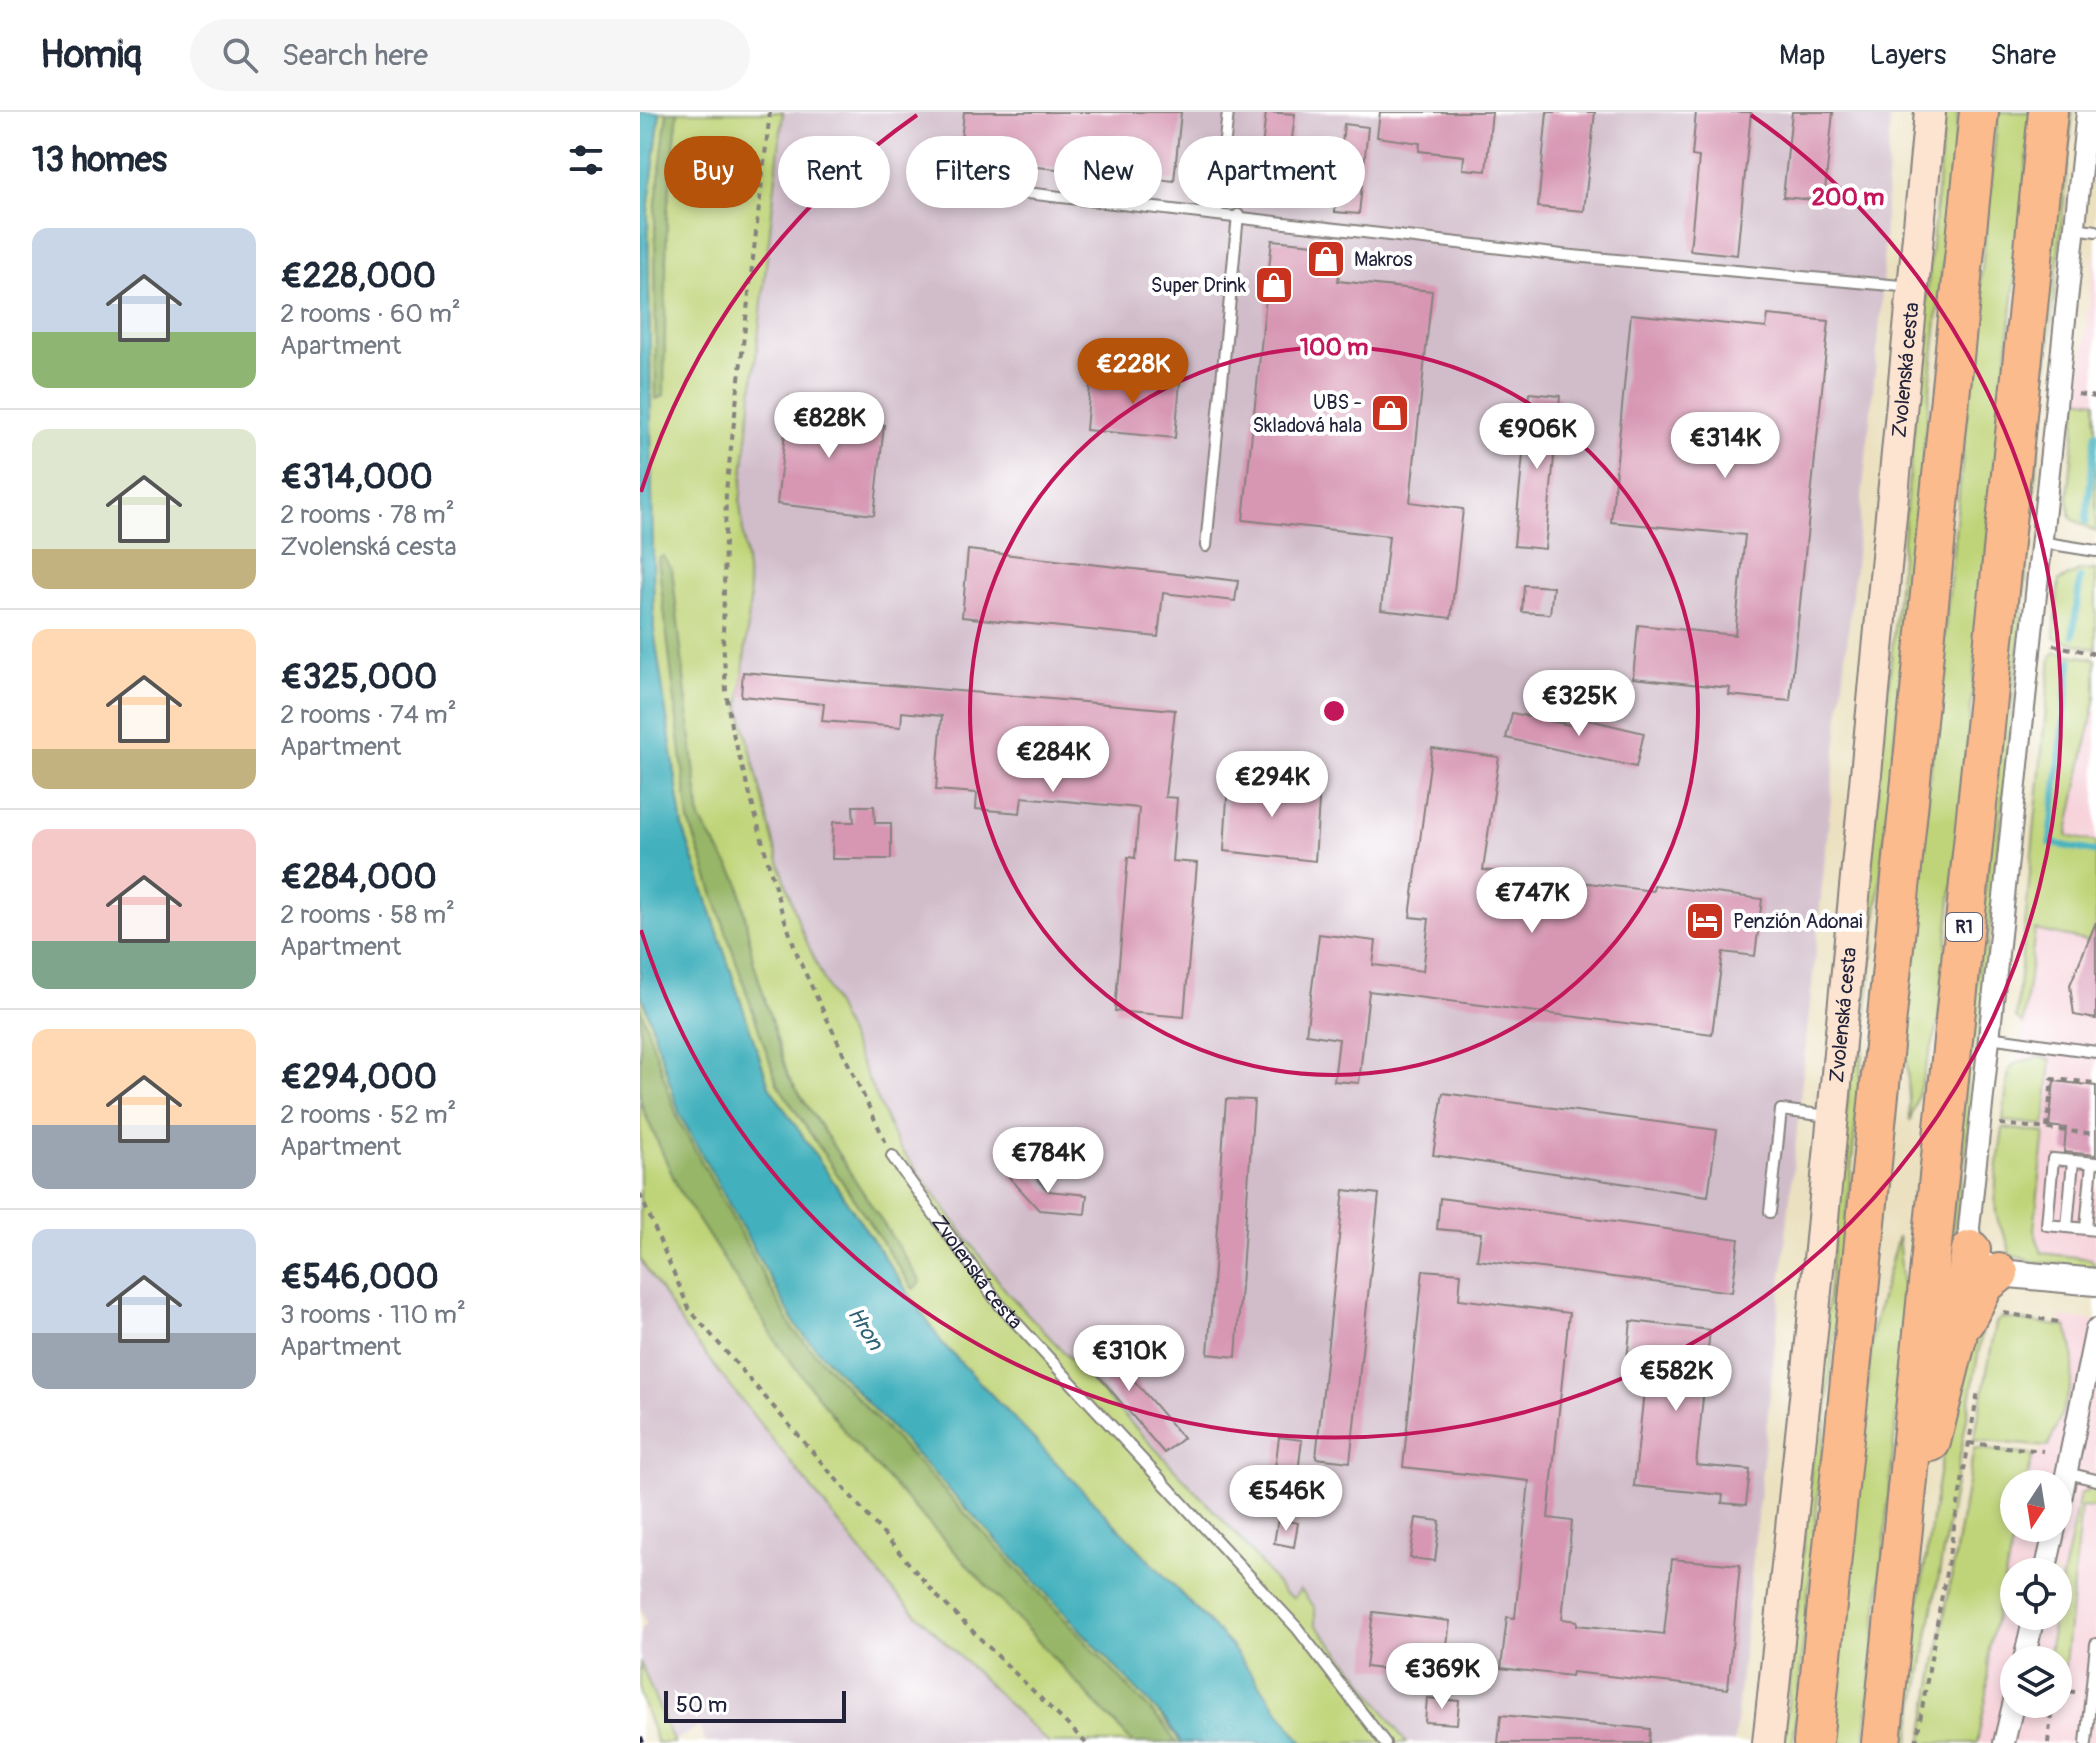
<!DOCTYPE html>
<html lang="en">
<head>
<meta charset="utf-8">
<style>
	:root { --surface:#fff; --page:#f6f6f7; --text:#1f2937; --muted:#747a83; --line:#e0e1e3; --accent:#b45309 }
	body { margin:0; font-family:Pangolin,sans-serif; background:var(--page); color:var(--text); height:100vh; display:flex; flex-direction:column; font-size:30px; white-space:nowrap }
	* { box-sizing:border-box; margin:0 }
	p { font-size:26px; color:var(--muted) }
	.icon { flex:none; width:44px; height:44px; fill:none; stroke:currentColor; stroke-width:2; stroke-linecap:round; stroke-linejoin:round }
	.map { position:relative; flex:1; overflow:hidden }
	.details { display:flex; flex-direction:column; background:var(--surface); width:640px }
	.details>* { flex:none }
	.banner { position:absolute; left:24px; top:24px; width:760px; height:72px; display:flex; gap:16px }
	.needle { width:52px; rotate:192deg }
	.tools { position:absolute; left:1360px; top:1358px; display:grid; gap:16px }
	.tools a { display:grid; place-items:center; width:72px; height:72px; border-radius:50%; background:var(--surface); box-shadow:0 4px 12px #0003; font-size:40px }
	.scale { position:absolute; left:24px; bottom:20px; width:182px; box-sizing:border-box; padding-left:8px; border:4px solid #22223b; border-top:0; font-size:22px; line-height:28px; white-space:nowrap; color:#22223b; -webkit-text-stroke:6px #fff; paint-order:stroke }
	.price { position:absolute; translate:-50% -68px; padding:0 18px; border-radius:28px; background:#fff; color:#222; font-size:26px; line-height:52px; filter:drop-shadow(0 2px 4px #0008) }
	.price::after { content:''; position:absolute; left:50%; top:48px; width:24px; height:18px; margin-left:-12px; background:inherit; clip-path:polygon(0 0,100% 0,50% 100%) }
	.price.selected { background:var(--accent); color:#fff }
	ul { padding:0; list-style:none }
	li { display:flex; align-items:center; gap:24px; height:200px; padding:0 32px }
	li+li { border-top:2px solid var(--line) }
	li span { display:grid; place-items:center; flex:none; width:224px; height:160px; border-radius:16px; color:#555 }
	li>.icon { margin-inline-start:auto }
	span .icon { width:96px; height:96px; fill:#fffc; stroke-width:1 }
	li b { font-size:34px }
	h2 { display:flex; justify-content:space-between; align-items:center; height:96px; padding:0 32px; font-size:34px }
	.pill { padding:0 28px; border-radius:36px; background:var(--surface); box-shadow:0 4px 12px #0003; font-size:28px; line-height:72px }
	.pill.selected { background:var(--accent); color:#fff }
	header { display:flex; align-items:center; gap:48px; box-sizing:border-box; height:112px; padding:0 40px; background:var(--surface); border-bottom:2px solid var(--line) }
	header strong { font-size:38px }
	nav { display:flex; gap:44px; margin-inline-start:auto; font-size:28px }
	.search { width:560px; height:72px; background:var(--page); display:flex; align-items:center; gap:20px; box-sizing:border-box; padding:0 28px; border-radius:44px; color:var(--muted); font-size:30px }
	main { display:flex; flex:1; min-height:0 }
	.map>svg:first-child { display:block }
	.built { fill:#f6cfd8; fill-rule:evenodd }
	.industrial { fill:#d1bdca }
	.green { fill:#bfd478; stroke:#707b5a; stroke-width:2 }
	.forest { fill:#97b668; stroke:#5c6c52; stroke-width:2 }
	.water { fill:#42b1bd; stroke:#326a7c; stroke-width:2 }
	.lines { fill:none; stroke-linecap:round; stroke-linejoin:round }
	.stream { stroke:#42b1bd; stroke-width:7 }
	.building { fill:#d796b2 }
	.service-casing { stroke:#86827e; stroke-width:14 }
	.minor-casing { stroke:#86827e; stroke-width:24 }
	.tertiary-casing { stroke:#86827e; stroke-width:30 }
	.secondary-casing { stroke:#86827e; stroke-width:34 }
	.motorway-casing { stroke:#86827e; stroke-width:42 }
	.path { stroke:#86827e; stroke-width:4; stroke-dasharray:6 6; stroke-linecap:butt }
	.service { stroke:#fff; stroke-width:10 }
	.minor { stroke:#fff; stroke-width:20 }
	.tertiary { stroke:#fff; stroke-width:26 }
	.secondary { stroke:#fde4d1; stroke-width:30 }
	.motorway { stroke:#fbbb8d; stroke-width:38 }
	.rail { stroke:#22223b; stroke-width:6; stroke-dasharray:12 6; stroke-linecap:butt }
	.ring { fill:none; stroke:#c2185b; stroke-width:4 }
	.labels { text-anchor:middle; stroke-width:8; stroke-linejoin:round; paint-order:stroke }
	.shield { fill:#fff; stroke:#646476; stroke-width:2 }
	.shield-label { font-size:18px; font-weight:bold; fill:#22223b }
	.poi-label { font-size:20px; fill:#22223b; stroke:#fff; text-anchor:start }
	.street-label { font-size:20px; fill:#22223b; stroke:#fff }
	.water-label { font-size:22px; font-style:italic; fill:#306276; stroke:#fff }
	.centre { fill:#c2185b; stroke:#fff; stroke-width:4 }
	.ring-label { font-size:24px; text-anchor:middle; font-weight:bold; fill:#c2185b; stroke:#fff; stroke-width:8; stroke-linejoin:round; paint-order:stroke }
</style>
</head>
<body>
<header>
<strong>Homiq</strong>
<div class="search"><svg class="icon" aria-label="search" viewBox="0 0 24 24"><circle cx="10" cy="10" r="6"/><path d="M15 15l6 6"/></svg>Search here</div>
<nav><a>Map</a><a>Layers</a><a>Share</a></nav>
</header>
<main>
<section class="details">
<h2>13 homes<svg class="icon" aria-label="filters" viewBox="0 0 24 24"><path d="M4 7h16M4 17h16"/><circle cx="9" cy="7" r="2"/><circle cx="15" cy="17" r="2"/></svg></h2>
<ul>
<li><span style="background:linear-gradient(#c9d6e8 65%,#8fb573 0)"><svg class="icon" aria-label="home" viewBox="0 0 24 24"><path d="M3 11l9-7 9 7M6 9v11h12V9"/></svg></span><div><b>€228,000</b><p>2 rooms · 60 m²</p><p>Apartment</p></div></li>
<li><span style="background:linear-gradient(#dfe7d0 75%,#c2b280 0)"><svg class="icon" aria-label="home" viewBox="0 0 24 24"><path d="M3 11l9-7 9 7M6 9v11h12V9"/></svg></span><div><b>€314,000</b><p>2 rooms · 78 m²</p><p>Zvolenská cesta</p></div></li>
<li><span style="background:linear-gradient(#ffd9b3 75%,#c2b280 0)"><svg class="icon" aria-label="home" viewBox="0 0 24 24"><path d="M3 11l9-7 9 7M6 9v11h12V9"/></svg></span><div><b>€325,000</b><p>2 rooms · 74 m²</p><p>Apartment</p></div></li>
<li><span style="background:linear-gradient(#f6c9c9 70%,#7fa58c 0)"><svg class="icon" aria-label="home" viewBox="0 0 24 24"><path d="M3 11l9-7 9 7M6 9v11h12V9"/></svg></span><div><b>€284,000</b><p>2 rooms · 58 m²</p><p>Apartment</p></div></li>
<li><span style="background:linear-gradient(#ffd9b3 60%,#9aa5b1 0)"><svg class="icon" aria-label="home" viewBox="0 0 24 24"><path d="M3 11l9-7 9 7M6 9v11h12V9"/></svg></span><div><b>€294,000</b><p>2 rooms · 52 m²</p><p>Apartment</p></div></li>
<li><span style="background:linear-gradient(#c9d6e8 65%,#9aa5b1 0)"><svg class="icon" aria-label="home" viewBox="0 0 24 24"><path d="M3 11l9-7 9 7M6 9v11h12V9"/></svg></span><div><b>€546,000</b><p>3 rooms · 110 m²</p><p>Apartment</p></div></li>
</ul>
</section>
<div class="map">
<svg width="1456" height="1631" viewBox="0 0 1456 1631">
	<rect width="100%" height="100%" fill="#fff"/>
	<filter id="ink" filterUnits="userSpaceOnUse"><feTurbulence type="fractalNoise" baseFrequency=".0125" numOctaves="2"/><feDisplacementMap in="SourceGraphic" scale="16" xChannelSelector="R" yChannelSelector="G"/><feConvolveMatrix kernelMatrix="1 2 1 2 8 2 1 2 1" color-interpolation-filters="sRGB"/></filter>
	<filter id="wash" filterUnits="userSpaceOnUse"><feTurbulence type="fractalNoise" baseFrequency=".006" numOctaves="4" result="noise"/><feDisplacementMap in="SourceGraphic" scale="32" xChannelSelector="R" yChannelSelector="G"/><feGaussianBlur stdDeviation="1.8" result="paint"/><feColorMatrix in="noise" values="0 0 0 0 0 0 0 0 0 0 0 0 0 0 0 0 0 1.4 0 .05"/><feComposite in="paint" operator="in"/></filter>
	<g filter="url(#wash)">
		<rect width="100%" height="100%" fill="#ebe1c0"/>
		<!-- built -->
		<path class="built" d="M1456,130v159l-18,-3z
			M1456,585v145l-29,-6z
			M1395,818l61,13v325l-5,-9 -49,-6 -6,-10 15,-182 -11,-4 -22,5z
			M1419,1205l37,4v422h-119l10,-49 2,-46 27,-120h42v-44h-32l7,-29 15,-8 16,-41 7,-69zM1374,1460h44v44h-44zM1374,1548h44v44h-44z"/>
		<!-- industrial -->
		<path class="industrial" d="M143,0h1107l-9,201 -147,1430h-328l-47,-69 -44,-50 -15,-34 -6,8 -10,-5 -45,-56 -232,-245 -110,-148 -97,-217 -24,-75 -36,-146 10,-105 -10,-99z
			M0,1147l45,70 205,259 158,155h-342l-7,-16 -26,14 -33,-79v-31l6,-7 -6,-18z"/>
		<!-- green -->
		<path class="green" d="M20,0h123l-43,390 10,99 -10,105 36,146 24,75 97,217 110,148 232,245 45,56 10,5 6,-9 15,19v16l44,50 47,69h-103l-73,-98 -288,-302 -173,-257 -86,-258 -29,-198 -6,-418z
			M1305,0h13l-165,1631h-9z
			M1358,0h34l-94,914 -28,95 -5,-100z
			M1423,0h10l-100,981 -36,278z
			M1438,286l18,3v131l-25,-14 -3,-20z
			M1456,458v79l-42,-11 5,-57 20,-10z
			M1415,540l41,7v38l-29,139 29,6v101l-61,-13 -12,94 -7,-6 35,-361z
			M0,877l5,18 536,736h-133l-158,-155 -205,-259 -45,-70z
			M1400,945l11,3 -6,65 -42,-4 6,-52 9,-7z
			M1363,1016l42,5 -11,97 8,23 49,6 5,9 -63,-6 -24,-8c2,-16 -12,-25 -13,-42 -3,-27 4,-57 7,-84z
			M1258,1124l8,82 -41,425h-35l43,-415z
			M1345,1204l-76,427h-12l43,-276 29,-126z
			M1361,1206l65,9c20,39 -4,84 -18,120l-74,-7 22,-117z
			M1334,1336l59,7 -7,29h-12l2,44 -27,120 -2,46 -10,49h-55z
			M1452,1377l4,3v16l-15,-1 -18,177h-5v-24h-9l4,-44h5v-20l22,-102z
			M0,1550l33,79 1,2h-17l-17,-49z"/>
		<!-- forest -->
		<path class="forest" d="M27,0h11l-11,101 -3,183 -8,3 -1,-188z
			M23,444l9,13 28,251 39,62 14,78 35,116 133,206 -8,7 -136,-206 -88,-262 -31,-262z
			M0,894l38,113 116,212 370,394 12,18h-42l-5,-4 -276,-297 -74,-96 -100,-156 -34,-76 -5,-15z"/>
		<!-- water -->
		<path class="water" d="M0,0h20l-12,100 6,418 29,198 86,258 173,257 288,302 73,98h-122l-14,-21 -369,-393 -118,-214 -40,-126z"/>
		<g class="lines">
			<!-- stream -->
			<path class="stream" d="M1446,409l10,-87
				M1433,523l7,-57
				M1431,548l-21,183 46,9"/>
		</g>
		<g id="blocks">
			<!-- building -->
			<path class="building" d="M324,0h217l-7,69 -215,-22z
				M626,0l29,2 -10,83 -28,-4z
				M740,0h112l-6,59 -23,-2 1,-13 -45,-5 1,-8 -43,-6z
				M907,0h48l-11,99 -46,-4z
				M1056,0h55l-14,143 -47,-5 9,-93 -7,-1z
				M1152,0h41l-9,89 -41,-4z
				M704,12l24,3 -9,87 -24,-2z
				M632,128l63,6 -1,5 8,1 -4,29 94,10 -22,211 53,7 -12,109 -70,-8 8,-74 -146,-16z
				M991,202l135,14 2,-13 61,6 -39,380 -61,-6 1,-7 -97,-10 5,-53 97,10 10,-100 -134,-13z
				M451,262l89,8 -5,56 -89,-8z
				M889,281l31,3 -15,153 -31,-3z
				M149,285l47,5 -2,18 50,5 -10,90 -97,-11z
				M328,438l270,31 -3,20 -72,-8 -5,44 -196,-20z
				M884,473l29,2 -3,27 -28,-2z
				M103,560l432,38 -10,87 12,1 -5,63 25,2 -13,154 -69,-6 13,-154 7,1 4,-50 -117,-11 -2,16 -44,-4 1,-16 -41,-3 6,-74 -40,-4 -1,15 -79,-6 2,-17 -83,-8z
				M872,601l58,12 2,-9 72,17 -8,34 -130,-29z
				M792,636l67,9 -16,113 170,21 1,-6 108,14 -7,57 -32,-4 -11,82 -343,-43 -10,92 -25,-2 5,-42 -33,-5 13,-100 57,7 -3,24 50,6 6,-52 -19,-2z
				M588,667l92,7 -5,75 -91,-10z
				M213,694h21l1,17h16v36h-59l1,-37h21z
				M1456,810v97l-22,-4 -4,-30z
				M1414,969l42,5v69l-32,-3 2,-24 -17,-2z
				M803,981l274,37 -9,66 -275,-41z
				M586,987l28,1 -18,257 -28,-3z
				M383,1052l25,27 39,4 -2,19 -46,-4 -30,-33z
				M704,1078l35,4 -29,268 -34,-4z
				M800,1086l299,41 -7,53 -255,-32 4,-27 -44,-4z
				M783,1158l38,3 -2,26 110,14 -21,205 24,3 -10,98 15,2v4l87,9 8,-75 68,6 -12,124 -156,-17 -1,4 -70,-8 6,-51 8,1 14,-137 -126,-14z
				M991,1209l79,9 -14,135 54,5 -4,35 -24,-2 1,-8 -89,-9 12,-114 -20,-2z
				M453,1220l90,106 -19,15 -89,-105z
				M639,1325l23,3 -7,55 -23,-3z
				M776,1406l24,3 -5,40 -25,-3z
				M638,1407l20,4 -4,24 -20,-4z
				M733,1500l77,9 -7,55 -77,-9z
				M787,1586l32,3 -2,23 -32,-2z
				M861,1603l149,14 -1,14h-151z"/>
		</g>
	</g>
	<g filter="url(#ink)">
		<use href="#blocks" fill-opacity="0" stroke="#86827e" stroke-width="2"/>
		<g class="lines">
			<defs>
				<g id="service">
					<path d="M308,72l614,71 350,32"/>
					<path d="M577,101l11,-101"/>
					<path d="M1435,116l21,3"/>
					<path d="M1400,430l56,9"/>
					<path d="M566,434l32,-331"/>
					<path d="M1349,925l107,15"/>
					<path id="s1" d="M252,1044l107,148 298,324 88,115"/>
					<path d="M1456,1051l-43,-4 -6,66 49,5"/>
					<path d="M1130,1100l11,-102 47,6"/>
					<path d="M1427,1115l6,-66"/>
					<path d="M1446,1116l6,-65"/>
					<path d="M1427,1361l29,7"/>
					<path d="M1446,1631l10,-99"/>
				</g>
				<path id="minor" d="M1331,1138l-2,-22 118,-1116
					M1418,1402l38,-185
					M1405,1460l10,-44
					M1384,1548l10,-44
					M1364,1631l10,-42"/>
				<path id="tertiary" d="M1343,1153l16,8 97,9"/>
				<g id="secondary">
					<path id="s2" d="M1128,1631l44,-411 118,-1220"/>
				</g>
				<path id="motorway" d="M1325,1209l20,-37 14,-11
					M1291,1330l26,-104 14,-88
					M1173,1631l166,-1631
					M1241,1631l167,-1631"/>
			</defs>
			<!-- service casing -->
			<use href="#service" class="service-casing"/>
			<!-- minor casing -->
			<use href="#minor" class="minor-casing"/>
			<!-- tertiary casing -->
			<use href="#tertiary" class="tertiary-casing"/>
			<!-- secondary casing -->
			<use href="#secondary" class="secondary-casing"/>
			<!-- motorway casing -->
			<use href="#motorway" class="motorway-casing"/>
			<!-- path -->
			<path class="path" d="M130,0l-44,379 -3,147 3,53 5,35 50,183 19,53 86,181
				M1438,282l18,3
				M1413,533l43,9
				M1360,1012l96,10
				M1407,1016l5,-49 44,4
				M0,1082l49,115 248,287 149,147
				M1364,1201l55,9
				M1329,1331l74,8
				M1418,1578l17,2
				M1276,1631l62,-352
				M1408,1631l4,-39"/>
			<!-- service -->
			<use href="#service" class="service"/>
			<!-- minor -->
			<use href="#minor" class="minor"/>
			<!-- tertiary -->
			<use href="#tertiary" class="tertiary"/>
			<!-- secondary -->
			<use href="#secondary" class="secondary"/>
			<!-- motorway -->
			<use href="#motorway" class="motorway"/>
			<!-- rail -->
			<path class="rail" d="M0,1625l2,6"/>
		</g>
	</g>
	<!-- distance rings -->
	<g class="ring">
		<circle cx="694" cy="599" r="364"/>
		<path d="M1 380A727 727 0 0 1 277 3M1111 3A727 727 0 1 1 1 818"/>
	</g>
	<!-- icons -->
	<defs>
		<symbol id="shop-square" viewBox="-11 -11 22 22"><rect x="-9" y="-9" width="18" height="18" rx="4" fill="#c8321e" stroke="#fff"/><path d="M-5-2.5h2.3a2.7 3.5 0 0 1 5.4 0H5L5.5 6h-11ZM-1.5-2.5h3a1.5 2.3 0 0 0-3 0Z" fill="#fff"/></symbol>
		<symbol id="hotel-square" viewBox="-11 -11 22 22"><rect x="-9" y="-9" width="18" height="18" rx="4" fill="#c8321e" stroke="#fff"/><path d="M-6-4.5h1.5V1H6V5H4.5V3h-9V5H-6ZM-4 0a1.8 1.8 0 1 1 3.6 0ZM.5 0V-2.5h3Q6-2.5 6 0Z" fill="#fff"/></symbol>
	</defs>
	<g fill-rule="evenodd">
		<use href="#shop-square" x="664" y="125" width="44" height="44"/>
		<use href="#shop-square" x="612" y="151" width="44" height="44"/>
		<use href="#shop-square" x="728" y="279" width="44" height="44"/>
		<use href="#hotel-square" x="1043" y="787" width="44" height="44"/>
	</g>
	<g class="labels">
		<!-- shield labels -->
		<rect class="shield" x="1306" y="801" width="36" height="28" rx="6"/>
		<g class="shield-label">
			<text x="1324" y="821">R1</text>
		</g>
		<!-- poi labels -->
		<g class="poi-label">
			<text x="714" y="154">Makros</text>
			<text x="606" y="180" text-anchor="end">Super Drink</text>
			<text x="722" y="297" text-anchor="end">UBS -<tspan x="722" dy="23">Skladová hala</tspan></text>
			<text x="1093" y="816">Penzión Adonai</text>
		</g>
		<!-- street labels -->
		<g class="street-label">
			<text dy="7" stroke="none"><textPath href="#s2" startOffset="1380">Zvolenská cesta</textPath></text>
			<text dy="7" stroke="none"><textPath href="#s2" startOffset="732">Zvolenská cesta</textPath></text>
			<text dy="7" stroke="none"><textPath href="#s1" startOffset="144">Zvolenská cesta</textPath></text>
		</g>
		<!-- water labels -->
		<g class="water-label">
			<text transform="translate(226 1216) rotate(58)" y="8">Hron</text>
		</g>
	</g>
	<circle cx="694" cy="599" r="12" class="centre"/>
	<g class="ring-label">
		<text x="1208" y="93">200 m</text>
		<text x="694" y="243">100 m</text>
	</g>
</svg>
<div class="tools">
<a><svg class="needle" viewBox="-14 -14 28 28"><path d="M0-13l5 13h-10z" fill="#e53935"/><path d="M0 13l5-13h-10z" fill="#747a83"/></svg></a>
<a><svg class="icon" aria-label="locate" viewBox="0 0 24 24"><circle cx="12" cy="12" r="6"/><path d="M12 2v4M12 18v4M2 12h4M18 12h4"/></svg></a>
<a><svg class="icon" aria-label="layers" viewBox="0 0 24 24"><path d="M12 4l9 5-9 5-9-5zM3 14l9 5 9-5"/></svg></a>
</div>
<div class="scale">50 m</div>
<b class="price selected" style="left:493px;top:294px">€228K</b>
<b class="price" style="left:189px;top:348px">€828K</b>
<b class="price" style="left:897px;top:359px">€906K</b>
<b class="price" style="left:1085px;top:368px">€314K</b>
<b class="price" style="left:939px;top:626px">€325K</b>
<b class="price" style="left:413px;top:682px">€284K</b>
<b class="price" style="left:632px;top:707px">€294K</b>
<b class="price" style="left:892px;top:823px">€747K</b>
<b class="price" style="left:408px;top:1083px">€784K</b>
<b class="price" style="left:489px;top:1281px">€310K</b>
<b class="price" style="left:1036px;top:1301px">€582K</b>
<b class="price" style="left:646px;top:1421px">€546K</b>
<b class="price" style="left:802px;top:1599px">€369K</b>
<div class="banner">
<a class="pill selected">Buy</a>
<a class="pill">Rent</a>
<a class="pill">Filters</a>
<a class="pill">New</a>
<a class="pill">Apartment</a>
</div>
</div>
</main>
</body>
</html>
